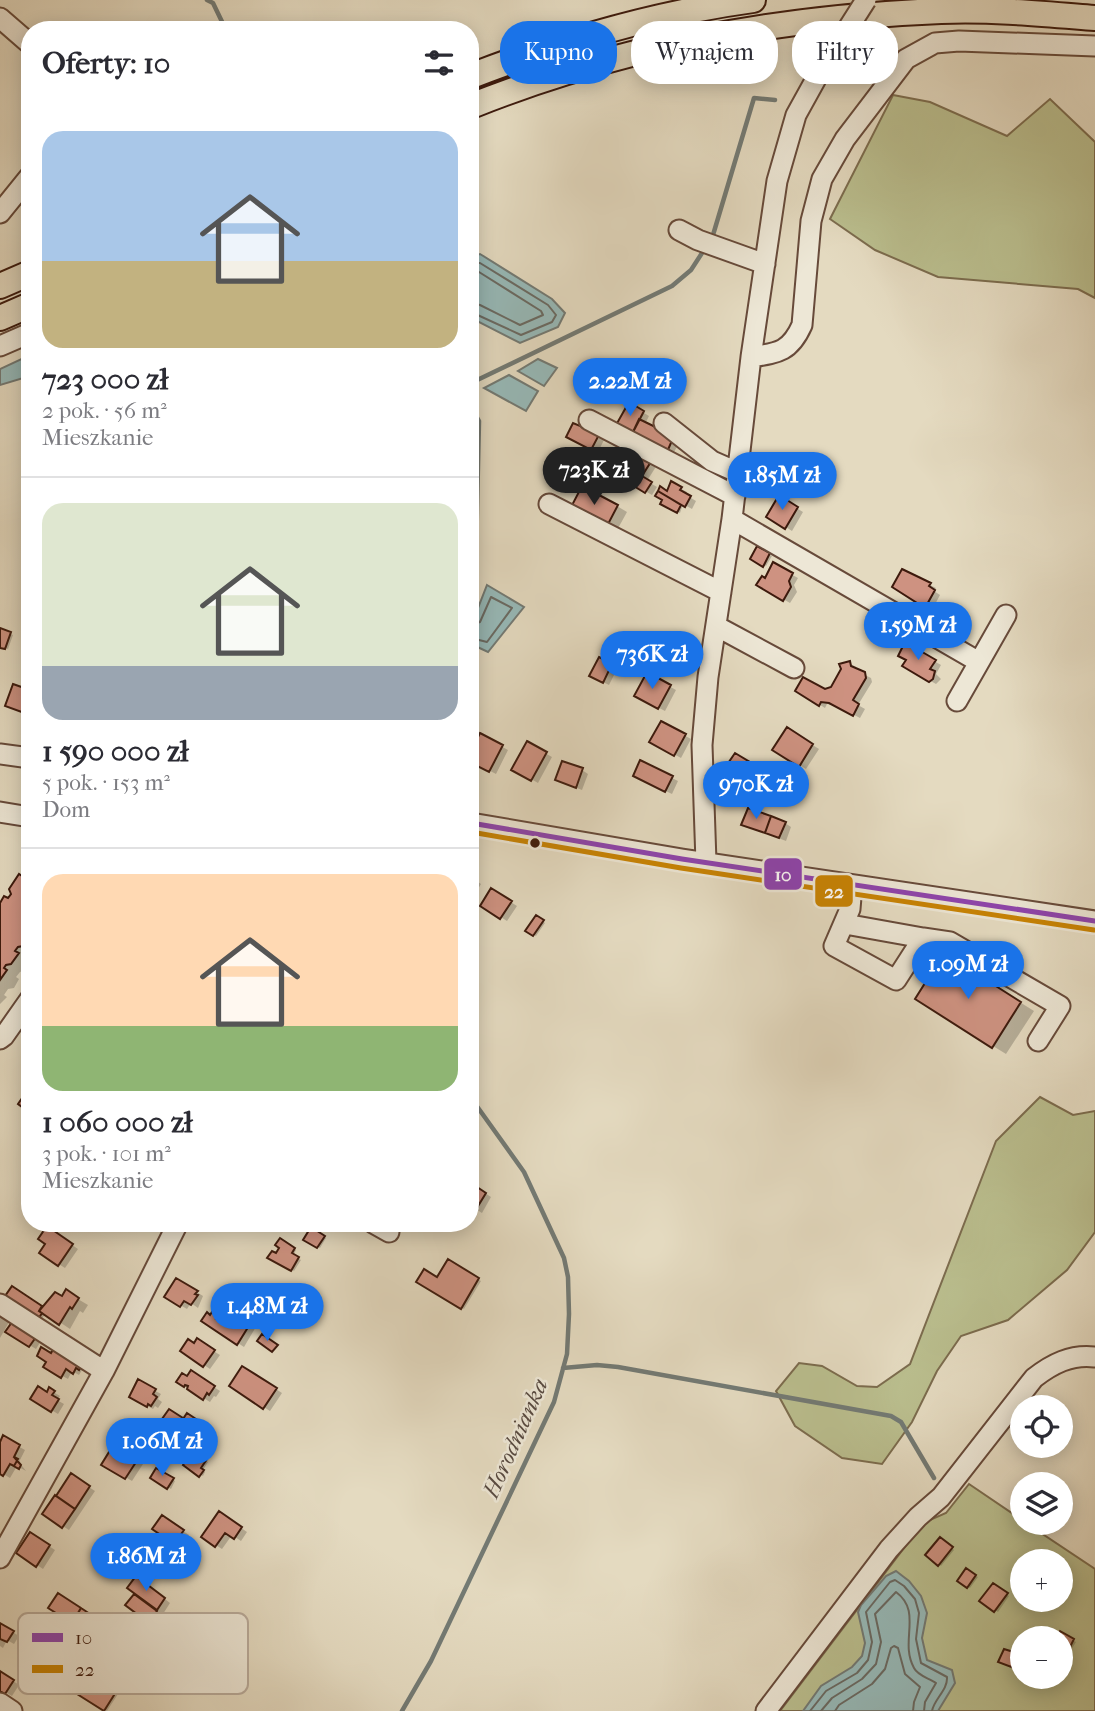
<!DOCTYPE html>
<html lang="pl">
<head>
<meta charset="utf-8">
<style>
	:root { --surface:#fff; --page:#f2f2f3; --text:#2b2b33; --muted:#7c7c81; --line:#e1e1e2; --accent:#1a73e8 }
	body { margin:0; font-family:"IM FELL French Canon",serif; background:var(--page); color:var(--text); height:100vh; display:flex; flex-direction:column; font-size:26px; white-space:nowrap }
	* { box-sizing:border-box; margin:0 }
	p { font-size:23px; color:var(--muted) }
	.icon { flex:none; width:38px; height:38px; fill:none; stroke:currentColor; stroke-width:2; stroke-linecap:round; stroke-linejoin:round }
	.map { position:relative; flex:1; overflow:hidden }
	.sheet { position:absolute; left:21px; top:21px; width:458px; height:1211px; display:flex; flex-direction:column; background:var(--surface); border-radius:28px; box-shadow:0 4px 18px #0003 }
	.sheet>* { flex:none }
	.guide { position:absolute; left:500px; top:21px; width:488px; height:63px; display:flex; gap:14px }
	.controls { position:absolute; left:1010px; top:1395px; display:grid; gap:14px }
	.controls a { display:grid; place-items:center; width:63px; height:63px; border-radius:50%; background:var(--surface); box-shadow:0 4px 18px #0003; font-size:35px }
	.price { position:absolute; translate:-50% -60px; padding:0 16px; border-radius:24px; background:var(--accent); color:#fff; font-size:23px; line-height:46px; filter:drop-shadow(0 2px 4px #0008) }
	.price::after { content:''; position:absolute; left:50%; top:42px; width:21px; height:16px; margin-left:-10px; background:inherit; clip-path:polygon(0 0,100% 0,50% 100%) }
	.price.active { background:#222; color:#fff }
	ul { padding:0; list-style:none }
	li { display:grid; align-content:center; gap:14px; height:371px; padding:0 21px }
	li+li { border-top:2px solid var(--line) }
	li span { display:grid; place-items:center; height:217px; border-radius:21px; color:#555 }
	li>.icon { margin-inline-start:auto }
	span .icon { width:126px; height:126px; fill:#fffc; stroke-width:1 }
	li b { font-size:30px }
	h2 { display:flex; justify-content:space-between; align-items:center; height:84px; padding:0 21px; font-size:30px }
	.tag { padding:0 24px; border-radius:28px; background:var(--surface); box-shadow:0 4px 18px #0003; font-size:24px; line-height:63px }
	.tag.active { background:var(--accent); color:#fff }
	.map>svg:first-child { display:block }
	.green { fill:#babe8e; stroke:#7c6c4e; stroke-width:2; fill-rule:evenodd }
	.water { fill:#97bab9; stroke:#737a74; stroke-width:2 }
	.shadow { fill:#0003 }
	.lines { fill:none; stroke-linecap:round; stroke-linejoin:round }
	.shore { stroke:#6a6a63; stroke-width:2 }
	.stream { stroke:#737a74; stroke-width:4.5 }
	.building { fill:#ce9281; stroke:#3d1a0d; stroke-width:2 }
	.minor-casing { stroke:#674a3a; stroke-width:23 }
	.major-casing { stroke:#3d1a0d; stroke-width:28 }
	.minor { stroke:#ede7d6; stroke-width:19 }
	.major { stroke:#e4dac0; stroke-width:24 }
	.minor-bridge-casing { stroke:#674a3a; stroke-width:23; stroke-linecap:butt }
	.minor-bridge { stroke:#ede7d6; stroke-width:19 }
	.bus-1-casing { stroke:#ede7d6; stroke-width:10 }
	.bus-2-casing { stroke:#ede7d6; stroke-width:10 }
	.bus-1 { stroke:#8e44ad; stroke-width:5 }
	.bus-2 { stroke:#c88303; stroke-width:5 }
	.bus-dot { fill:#3d1a0d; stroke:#ede7d6; stroke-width:2.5 }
	.labels { text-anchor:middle; stroke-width:5; stroke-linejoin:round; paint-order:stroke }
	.water-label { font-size:23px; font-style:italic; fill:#584a41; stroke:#ede7d6 }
	.key { fill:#ede7d6; stroke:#b8aa9a; stroke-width:2 }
	.key-label { font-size:19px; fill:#3d1a0d }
	.line-badge { stroke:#ede7d6; stroke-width:2.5 }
	.badge-label { font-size:19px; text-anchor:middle; font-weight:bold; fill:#fff }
</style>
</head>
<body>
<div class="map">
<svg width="1095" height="1711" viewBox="0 0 1095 1711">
	<rect width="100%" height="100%" fill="#e4dac0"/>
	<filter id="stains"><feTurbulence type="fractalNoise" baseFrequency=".00286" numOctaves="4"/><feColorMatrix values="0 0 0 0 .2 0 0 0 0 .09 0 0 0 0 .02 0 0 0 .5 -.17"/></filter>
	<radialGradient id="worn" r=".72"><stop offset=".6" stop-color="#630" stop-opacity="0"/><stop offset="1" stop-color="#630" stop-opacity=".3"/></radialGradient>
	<!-- green -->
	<path class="green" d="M893,95l37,7 77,34 43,-37 45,43v156l-17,-9 -140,-12 -63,-27 -45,-31z
		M1040,1097l33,18 22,-4v121l-28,38 -59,50 -47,16 -24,35 -25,51 -30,42 -40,-6 -47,-32 -19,-35 23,-28 23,3 35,20 20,1 33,-23 86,-223z
		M969,1484l53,36v2l4,1 69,46v142h-315l143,-188 23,-10zM1022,1561h38v39h-38zM1022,1638h38v38h-38z"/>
	<!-- water -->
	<path class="water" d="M480,254l72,45 13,14 -7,14 -38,16 -49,-25v-61z
		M30,355v21l-30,9v-16z
		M538,359l19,9 -13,18 -26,-15z
		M509,375l29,16 -12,20 -42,-23z
		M487,585l37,22 -36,45 -17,-8v-18z
		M896,1571l13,10 12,15 6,17 -5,25 5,22 25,10 3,13 -17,28h-135l18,-25 31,-19 10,-11 3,-13 -7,-31 3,-7 25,-29z"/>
	<!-- shadow -->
	<path class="shadow" d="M629,404l20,12 -4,8 35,17 -7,13 -55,-30z
		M574,425l32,11 -8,16 -30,-16z
		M634,451l23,14 -10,16 10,6 -5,8 -26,-15 4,-7z
		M672,484l15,8 -1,3 10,6 -4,8 -29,-16v4l19,10 -2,6 -18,-10 2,-4 -7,-4 4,-7 7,4z
		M780,498l23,14 -11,19 -23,-15z
		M617,506l10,6 -11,20 -34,-18z
		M758,548l14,8 -6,10 -14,-8z
		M774,565l24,13 -4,7 3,7 -7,11 -31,-18 7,-5z
		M903,571l33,17 -2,3 6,4 -8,15 -38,-24z
		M0,630l13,5 -5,14 -8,-3z
		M906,645l35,20 -5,9 5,5 -5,5 -32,-18 4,-7z
		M599,660l18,9 -8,16 -18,-9z
		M849,663l7,4 1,4 14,7 1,4 -14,23 7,4 -5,9 -23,-12 -10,-2 -2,4 -27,-17 34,-3z
		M647,674l29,16 -11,21 -29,-15z
		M662,723l29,16 -10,19 -29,-16z
		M787,729l32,20 -13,20 -32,-20z
		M481,735l27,15 -12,24 -25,-13v-6z
		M527,743l25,14 -14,26 -24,-14z
		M735,755l25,15 -13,20 -24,-15z
		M582,770l6,4 -6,16 -25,-10z
		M672,778l6,3 -6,13 -31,-15z
		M785,823l6,4 -5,14 -36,-14z
		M30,862v95l-2,3 2,4 -5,6 -5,2 -4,5 3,2 -5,9 -6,1 -4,6 3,2 -7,7v-98l8,-5 15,-23z
		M471,877l10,7 -9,15h-1z
		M492,890l25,16 -10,15 -25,-16z
		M536,917l9,6 -9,13 -9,-5z
		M958,963l76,48 -28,43 -13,-8z
		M471,1184l20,13 -9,16 -11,-7z
		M311,1230l15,8 -6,10 -14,-9z
		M53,1232l25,17 -13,19 -24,-15z
		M281,1240l15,10 -3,6 8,4 -7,11 -18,-16 6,-7z
		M448,1261l33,20 -17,28 -46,-27 20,-3z
		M177,1280l26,16 -5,12 -7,-5 -4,6 -21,-12z
		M13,1289l30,20 19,-11 4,-6 22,13 -5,8 -3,-2 -10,18 -24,-16 -6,8z
		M0,1310l12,7 -12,21z
		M245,1310l15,10 -16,27 -41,-27 10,-6 10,7 -2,2 5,4z
		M13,1324l28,17 -5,8 -28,-17z
		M197,1341l23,14 -10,14 -28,-19 12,-5z
		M49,1361l39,7 -2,4 -4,-2 -3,5 -7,-4 -4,8 -22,-12z
		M243,1368l39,25 -12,18 -39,-25z
		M191,1372l29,19 -4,6 -2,-1 -4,6 -32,-20 9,-4z
		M139,1382l22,12 -3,5 4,3 -4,6 -3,-2 -2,3 -22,-12z
		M50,1390l10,6 -3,4 7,4 -6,10 -25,-15 15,-5z
		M170,1411l14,10 3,-6 23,15 -8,12 -37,-23z
		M4,1438l21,12 -6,12 7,9 -9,-5 -7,12 -10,-6v-26z
		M115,1446l28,18 -11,17 -28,-17z
		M194,1452l14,10 -5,8 2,2 -2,4 -18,-11z
		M157,1470l18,11 -4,8 -19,-11z
		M72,1476l23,15 -26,39 -25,-16z
		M225,1517l22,15 -6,9 -9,-6 -10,14 -19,-12z
		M168,1521l21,14 -8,11 -6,-4z
		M37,1538l18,12 -12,19 -6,-4z
		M943,1540l11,10 -13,16 -2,-2z
		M967,1570l11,7 -8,11 -11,-7z
		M143,1582l27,21 -14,22 -28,-20z
		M993,1585l16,11 -11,16 -16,-11z
		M65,1599l45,29 -8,12 -6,-3z
		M0,1624l19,12 -5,8 -7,-4 -4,8 -3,-2z
		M1060,1633l16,9 -5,8 -11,-5v-7h-2z
		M1019,1656l2,1 -4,11 -17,-7z
		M84,1671l34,23 -11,17 -28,-17 8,-12z
		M0,1672l19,13 -7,11 -12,-7z"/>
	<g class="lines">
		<!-- shore -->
		<path class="shore" d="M471,263h9l68,42 8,10 -4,7 -31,13 -50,-23
			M471,272h8l62,39 2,4 -23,10 -40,-20 -9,-2
			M471,625l9,-3 11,-25 21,11 -25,34 -16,-4
			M810,1711l16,-20 31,-18 11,-13 4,-18 -6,-30 24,-30 5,-2 9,6 11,13 4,14 -3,26 5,24 26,14c1,13 -13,22 -15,34
			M821,1711l11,-13 30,-19 14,-15 5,-22 -6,-28 21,-22c27,20 3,49 18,76 4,8 15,10 22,15l-11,19 -1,9
			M835,1711l4,-6 33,-21 13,-15 6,-21 3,-2 4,2 7,26 15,13 -6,15 -1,9"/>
		<!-- stream -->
		<path class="stream" d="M207,0l6,3 13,27
			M713,235l41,-137 21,2
			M471,383l201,-97 19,-16 11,-17
			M471,407l8,14 -3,134 -5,14
			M563,1368l34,-3 21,2 273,49 10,6 33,56
			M402,1711l29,-50 123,-259 13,-48 2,-40 -1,-37 -4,-19 -40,-86 -53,-74"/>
	</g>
	<!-- building -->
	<path class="building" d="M629,402l15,9 -12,23 -16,-9z
		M639,419l35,17 -7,16 -35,-18z
		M582,421l19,10 -10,19 -25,-13 7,-14 7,3z
		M634,449l18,11 -10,16 10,6 -7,11 -21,-13 3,-6 -6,-4z
		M671,481l11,6 -2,3 11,6 -6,11 -27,-16 2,-5 7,5z
		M582,486l36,19 -12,23 -36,-19z
		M658,491l23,14 -4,8 -17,-9 2,-4 -7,-4z
		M779,495l19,12 -13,22 -19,-12z
		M757,546l13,7 -7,14 -13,-8z
		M773,562l20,11 -4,8 2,6 -8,14 -27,-16 6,-9 3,2z
		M902,569l29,14 -2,3 6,4 -10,18 -33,-21z
		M0,628l11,4 -6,17 -5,-1z
		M905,642l31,18 -6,9 5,2 -2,8 -4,3 -27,-16 4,-6 -8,-4z
		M599,657l13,7 -9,19 -14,-7z
		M850,661l1,5 14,6 1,6 -13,22 6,4 -6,12 -24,-13 -8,-1 -2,4 -24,-15 8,-14 22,12 6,-2 10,-18 -2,-5z
		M647,672l24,13 -13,24 -24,-13z
		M13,684l17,6v25l-25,-9z
		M661,721l25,13 -12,22 -25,-14z
		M787,727l26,17 -14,23 -27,-17z
		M480,733l23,12 -14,27 -18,-9v-12z
		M527,741l20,11 -16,29 -20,-11z
		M735,753l20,12 -15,23 -20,-13z
		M640,760l33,16 -8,16 -32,-16z
		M562,761l21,7 -7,20 -21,-8z
		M748,808l23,8 -6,17 -24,-8z
		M771,816l15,6 -7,16 -14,-5z
		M30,859v77l-7,10 -5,1 -3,4 4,2 -8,11 -5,1 -2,3 3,2 -7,10v-77l4,-7 4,2 3,-4 -2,-5 10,-15 3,2 3,-3 -1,-6z
		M491,888l21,13 -12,18 -20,-13z
		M536,915l8,5 -11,16 -8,-5z
		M944,953l77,49 -29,46 -77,-49z
		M29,1088l1,1v24l-12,-9z
		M471,1183l15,10 -11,18 -4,-3z
		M47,1226l26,18 -15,22 -19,-13 6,-9 -7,-5z
		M311,1227l14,9 -8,12 -14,-8z
		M280,1238l15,10 -3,5 7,4 -8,14 -24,-13 5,-7 4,2 3,-5 -4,-3z
		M448,1259l31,19 -18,31 -45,-27 8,-13 13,8z
		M176,1278l22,13 -3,3 3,1 -7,10 -7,-4 -4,6 -16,-10z
		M12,1286l30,20 -3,5 3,2 -5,8 -34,-22z
		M66,1289l13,9 -7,11 -2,-2 -11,18 -20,-14 16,-19 7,4z
		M238,1304l17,12 -18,29 -36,-24 6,-9 3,3 2,-3 6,4 -2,3 9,6z
		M12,1322l24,15 -7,10 -24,-15z
		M262,1334l16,11 -6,7 -15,-11z
		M197,1338l18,12 -12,17 -23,-16 8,-12 6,4z
		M55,1346l28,17 -4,7 -3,-2 -3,6 -7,-5 -5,9 -18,-11 3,-5 -9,-6 4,-9 10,6z
		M242,1366l35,22 -14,21 -34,-23z
		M191,1370l24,16 -6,9 -2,-2 -4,7 -16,-11 1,-3 -3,-1 -1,2 -8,-5 6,-9 5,3z
		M138,1379l18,10 -3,5 4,3 -6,9 -3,-2 -1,3 -18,-10z
		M38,1386l9,6 2,-5 6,4 -3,4 7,4 -8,13 -21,-13z
		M169,1409l14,9 -6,10 -15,-9z
		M187,1413l18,12 -10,15 -18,-12z
		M3,1435l17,10 -6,12 4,2 -4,7 -4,-2 -7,12 -3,-2v-32z
		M3,1435l17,10 -6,12 7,8 -2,4 -9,-5 -7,12 -3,-2v-32z
		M114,1444l24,15 -13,20 -24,-14z
		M193,1450l14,9 -6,9 3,2 -5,7 -16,-12z
		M156,1468l18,10 -7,11 -17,-11z
		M71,1473l19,13 -15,23 -19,-13z
		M55,1495l20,14 -13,19 -20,-14z
		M219,1511l23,16 -8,12 -9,-6 -10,14 -14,-10z
		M162,1515l22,15 -10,14 -22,-15z
		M30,1532l20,13 -14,22 -20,-14z
		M940,1537l13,10 -15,19 -13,-11z
		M966,1568l10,7 -9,13 -10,-7z
		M136,1576l29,22 -8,12 -30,-22z
		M993,1583l15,10 -14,19 -15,-11z
		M58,1593l23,15 -9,15 -24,-15z
		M134,1594l23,17 -8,12 -24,-18z
		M81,1608l24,16 -10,14 -23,-15z
		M0,1623l14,8 -7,11 -7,-3z
		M1060,1631l14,8 -6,12 -8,-4v-9h-4z
		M1004,1649l16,5 -6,14 -16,-6z
		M84,1669l32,23 -12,19 -27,-17 8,-12 -7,-4z
		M0,1671l14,9 -9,14 -5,-3z"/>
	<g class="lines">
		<defs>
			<path id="minor" d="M0,18l30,26
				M0,213l30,-37
				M679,230l19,10 67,24
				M0,346l30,-13
				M751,357l26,-176 19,-66 21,-38
				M589,420l146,76
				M664,423l48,38 25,11
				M549,504l172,88
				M732,519l247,143
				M716,626l78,42
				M957,701l49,-86
				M0,754l30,4
				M0,812l30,5
				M471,823l211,36 413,62
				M706,862l-4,-117 6,-68 24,-158 19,-162c27,-4 39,-5 51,-32l9,-104 11,-42 23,-40 61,-80 29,-16 24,-2 136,5
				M852,885l-2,24 -16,37 62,34 27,-42 27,4 110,64 -22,35
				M845,924l78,14
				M0,1039l4,-3 26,-37
				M373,1223l16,9
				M0,1304l104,67
				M0,1558l104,-187 74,-148
				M0,1703l12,8
				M766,1711l123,-162 29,-32 23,-20 93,-119c18,-14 37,-24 61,-21"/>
			<path id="major" d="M471,76c90,-35 186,-63 282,-76
				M471,106c150,-60 309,-89 470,-95 52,-2 103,3 154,7
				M0,286l30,-13
				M0,318l30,-13"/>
		</defs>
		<!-- minor casing -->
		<use href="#minor" class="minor-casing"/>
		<!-- major casing -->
		<use href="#major" class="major-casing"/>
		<!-- minor -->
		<use href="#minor" class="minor"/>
		<!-- major -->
		<use href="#major" class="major"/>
		<defs>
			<path id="minor-bridge" d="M817,77l49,-77"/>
		</defs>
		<!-- minor-bridge casing -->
		<use href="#minor-bridge" class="minor-bridge-casing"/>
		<!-- minor-bridge -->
		<use href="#minor-bridge" class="minor-bridge"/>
		<defs>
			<path id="bus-1" d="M471,823l211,36 413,62"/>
			<path id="bus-2" d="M471,832l210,36 413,62"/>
		</defs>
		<!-- bus-1 casing -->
		<use href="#bus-1" class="bus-1-casing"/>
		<!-- bus-2 casing -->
		<use href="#bus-2" class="bus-2-casing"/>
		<!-- bus-1 -->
		<use href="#bus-1" class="bus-1"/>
		<!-- bus-2 -->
		<use href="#bus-2" class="bus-2"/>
	</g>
	<!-- markers -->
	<circle class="bus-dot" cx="535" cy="843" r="6"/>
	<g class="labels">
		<!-- water labels -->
		<g class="water-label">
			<text transform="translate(515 1438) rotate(-66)" y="8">Horodnianka</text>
		</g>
	</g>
	<!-- legend -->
	<rect x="18" y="1613" width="230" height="81" rx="10" class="key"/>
	<rect x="32" y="1633" width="31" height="9" fill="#8e44ad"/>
	<rect x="32" y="1665" width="31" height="8" fill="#c88303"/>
	<g class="key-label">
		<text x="75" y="1644">10</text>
		<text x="75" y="1676">22</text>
	</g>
	<g class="line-badge">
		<rect x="763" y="857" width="40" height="34" rx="7" fill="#8e44ad"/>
		<rect x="814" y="874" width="40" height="34" rx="7" fill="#c88303"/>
	</g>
	<g class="badge-label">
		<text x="783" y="881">10</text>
		<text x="834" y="898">22</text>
	</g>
	<rect width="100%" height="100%" filter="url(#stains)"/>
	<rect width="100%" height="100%" fill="url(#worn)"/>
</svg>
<div class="controls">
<a><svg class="icon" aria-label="locate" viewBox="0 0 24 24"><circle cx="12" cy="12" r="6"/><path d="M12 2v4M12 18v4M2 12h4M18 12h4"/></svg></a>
<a><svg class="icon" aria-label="layers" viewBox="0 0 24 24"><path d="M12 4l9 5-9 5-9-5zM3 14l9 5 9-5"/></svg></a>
<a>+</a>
<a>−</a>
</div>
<b class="price" style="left:630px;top:418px">2.22M zł</b>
<b class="price active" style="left:594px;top:507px">723K zł</b>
<b class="price" style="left:782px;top:512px">1.85M zł</b>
<b class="price" style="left:918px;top:662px">1.59M zł</b>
<b class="price" style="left:652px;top:691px">736K zł</b>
<b class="price" style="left:756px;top:821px">970K zł</b>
<b class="price" style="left:968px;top:1001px">1.09M zł</b>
<b class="price" style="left:267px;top:1343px">1.48M zł</b>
<b class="price" style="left:162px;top:1478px">1.06M zł</b>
<b class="price" style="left:146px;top:1593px">1.86M zł</b>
<div class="guide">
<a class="tag active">Kupno</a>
<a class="tag">Wynajem</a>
<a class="tag">Filtry</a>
</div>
<section class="sheet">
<h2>Oferty: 10<svg class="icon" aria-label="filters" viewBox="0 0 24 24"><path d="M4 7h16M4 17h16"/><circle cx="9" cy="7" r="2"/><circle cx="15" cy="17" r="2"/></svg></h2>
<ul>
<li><span style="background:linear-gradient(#a9c7e8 60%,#c2b280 0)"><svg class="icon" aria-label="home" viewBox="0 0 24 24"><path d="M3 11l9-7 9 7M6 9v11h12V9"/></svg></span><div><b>723 000 zł</b><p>2 pok. · 56 m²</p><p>Mieszkanie</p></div></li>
<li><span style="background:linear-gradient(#dfe7d0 75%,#9aa5b1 0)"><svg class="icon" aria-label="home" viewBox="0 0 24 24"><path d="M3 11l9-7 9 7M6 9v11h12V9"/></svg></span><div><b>1 590 000 zł</b><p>5 pok. · 153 m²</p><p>Dom</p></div></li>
<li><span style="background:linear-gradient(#ffd9b3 70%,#8fb573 0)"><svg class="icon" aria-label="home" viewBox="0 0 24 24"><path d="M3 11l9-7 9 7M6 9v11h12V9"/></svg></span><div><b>1 060 000 zł</b><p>3 pok. · 101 m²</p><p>Mieszkanie</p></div></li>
</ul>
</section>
</div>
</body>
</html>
